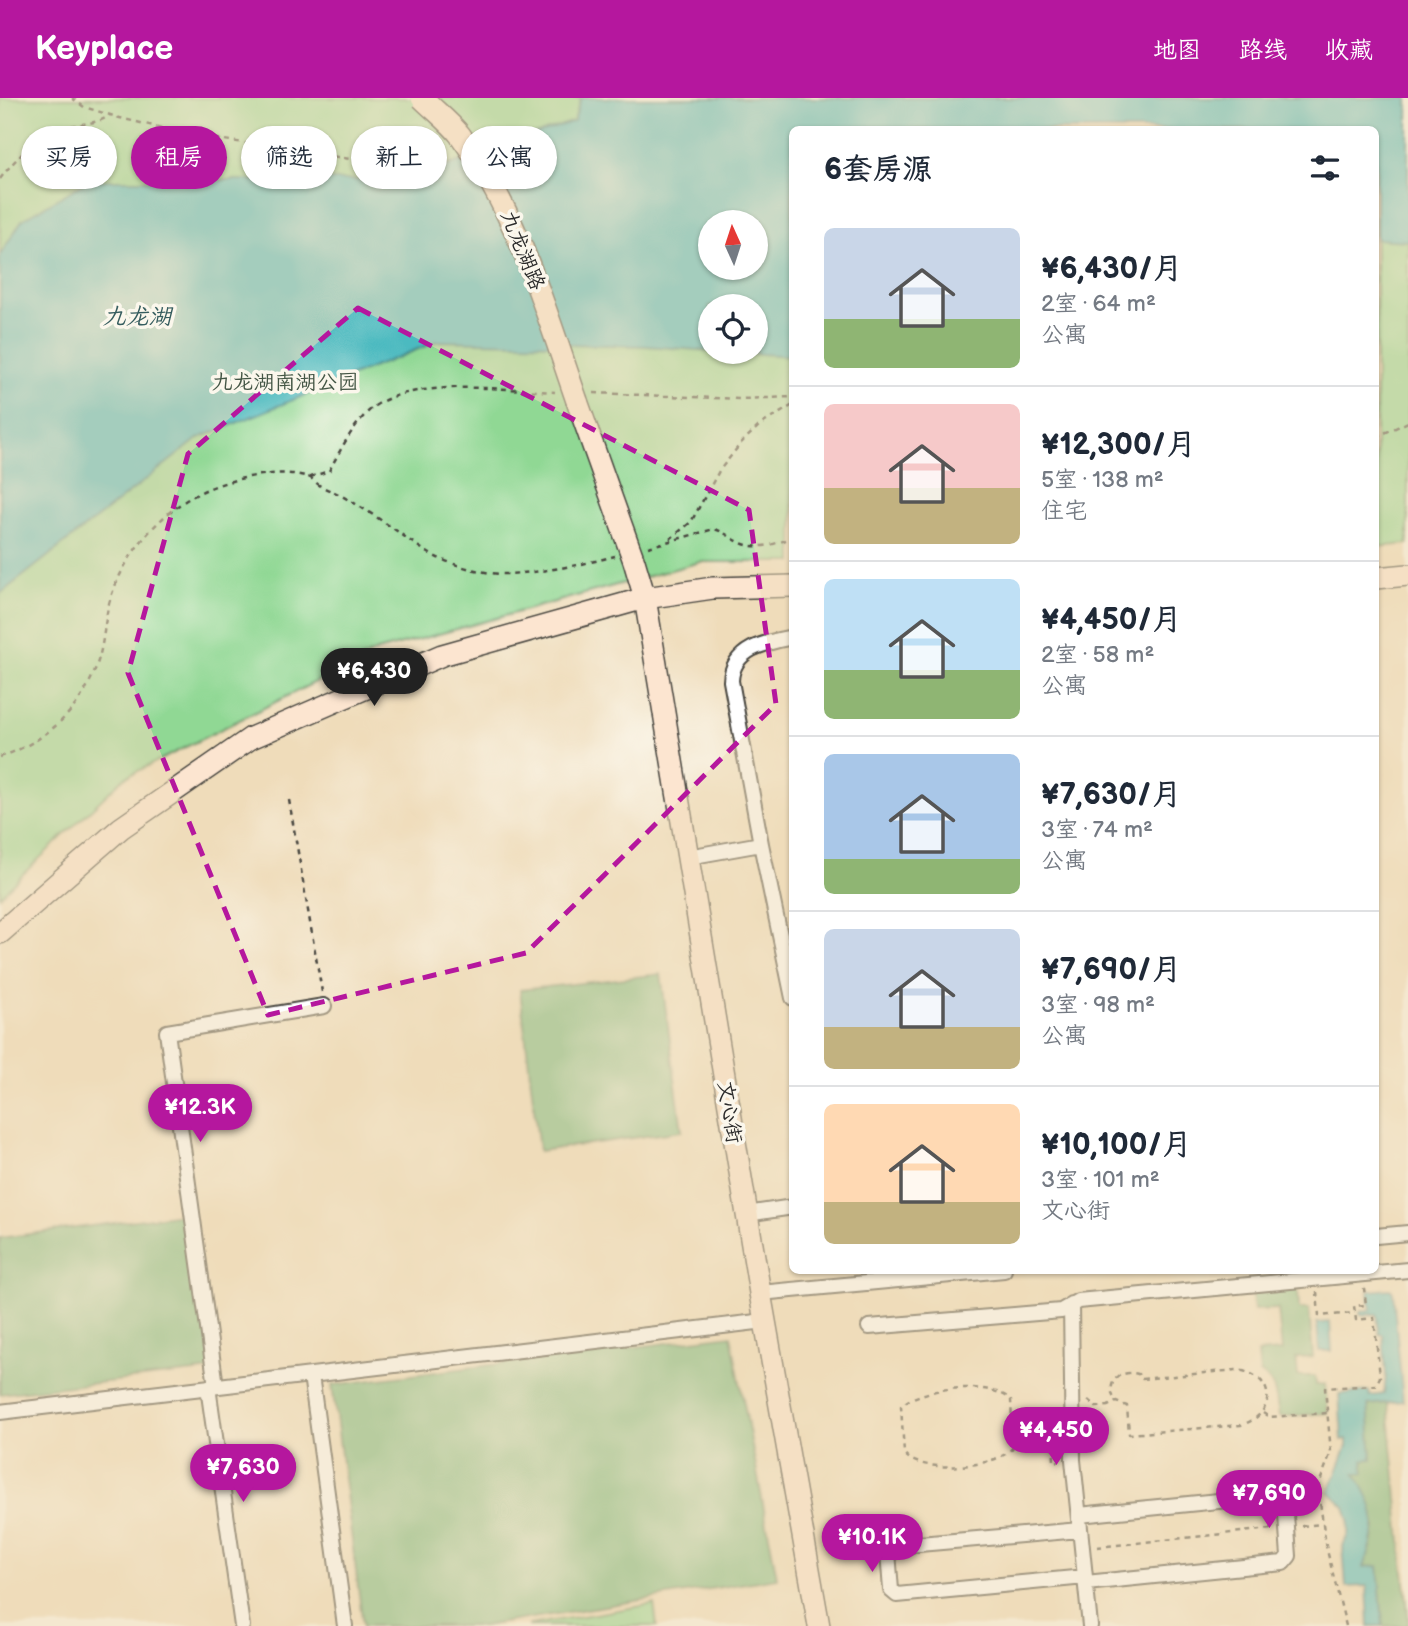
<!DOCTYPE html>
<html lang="zh">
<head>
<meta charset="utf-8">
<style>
	:root { --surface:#fff; --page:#f2f2f3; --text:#1f2937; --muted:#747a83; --line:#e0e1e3; --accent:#b5179e }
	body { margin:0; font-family:"Balsamiq Sans","LXGW WenKai TC",sans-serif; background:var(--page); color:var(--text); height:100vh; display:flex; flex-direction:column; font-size:26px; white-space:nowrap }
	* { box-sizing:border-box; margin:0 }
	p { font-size:23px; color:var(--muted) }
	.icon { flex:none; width:38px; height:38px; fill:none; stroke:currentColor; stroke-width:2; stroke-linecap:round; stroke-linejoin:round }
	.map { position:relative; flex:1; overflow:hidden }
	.details { position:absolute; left:789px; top:28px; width:590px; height:1148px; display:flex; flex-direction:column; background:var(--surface); border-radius:10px; box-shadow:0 2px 5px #0004 }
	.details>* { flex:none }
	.guide { position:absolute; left:21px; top:28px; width:663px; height:63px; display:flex; gap:14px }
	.needle { width:46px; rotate:357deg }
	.buttons { position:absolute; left:698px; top:112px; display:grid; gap:14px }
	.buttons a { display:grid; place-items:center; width:70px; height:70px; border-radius:50%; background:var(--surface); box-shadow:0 2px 5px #0004; font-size:35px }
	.price { position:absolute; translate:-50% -60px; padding:0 16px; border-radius:24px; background:var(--accent); color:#fff; font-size:23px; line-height:46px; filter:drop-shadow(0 2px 4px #0008) }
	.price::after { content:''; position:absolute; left:50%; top:42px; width:21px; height:16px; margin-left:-10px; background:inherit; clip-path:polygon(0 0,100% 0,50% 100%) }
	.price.active { background:#222; color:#fff }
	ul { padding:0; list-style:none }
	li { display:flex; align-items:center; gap:21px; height:175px; padding:0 35px }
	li+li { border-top:2px solid var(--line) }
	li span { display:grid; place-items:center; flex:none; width:196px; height:140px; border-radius:10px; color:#555 }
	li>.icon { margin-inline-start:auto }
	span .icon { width:84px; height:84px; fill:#fffc; stroke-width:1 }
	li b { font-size:30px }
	h2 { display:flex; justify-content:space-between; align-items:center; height:84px; padding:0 35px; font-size:30px }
	.chip { padding:0 24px; border-radius:32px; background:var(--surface); box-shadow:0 2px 5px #0004; font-size:24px; line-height:63px }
	.chip.active { background:var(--accent); color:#fff }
	header { display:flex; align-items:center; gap:42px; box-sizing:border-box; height:98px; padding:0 35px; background:var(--accent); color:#fff }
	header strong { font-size:33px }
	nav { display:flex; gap:38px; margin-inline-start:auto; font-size:24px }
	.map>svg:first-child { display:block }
	.green { fill:#90d894; stroke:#5e8260; stroke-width:2; fill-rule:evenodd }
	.forest { fill:#74b87e; stroke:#507254; stroke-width:2 }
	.water { fill:#4bbac0; stroke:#3b7276; stroke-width:2; fill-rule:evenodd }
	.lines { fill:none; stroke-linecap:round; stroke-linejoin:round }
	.street-casing { stroke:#484640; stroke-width:18 }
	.secondary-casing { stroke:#484640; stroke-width:24 }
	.path { stroke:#484640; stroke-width:2.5; stroke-dasharray:5 5; stroke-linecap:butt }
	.street { stroke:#fff; stroke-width:14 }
	.secondary { stroke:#fce5d0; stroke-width:21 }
	.secondary-bridge-casing { stroke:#484640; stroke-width:24; stroke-linecap:butt }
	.secondary-bridge { stroke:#fce5d0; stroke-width:21 }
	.marked { fill:none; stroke:#b5179e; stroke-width:5; stroke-dasharray:14 9; stroke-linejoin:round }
	.labels { text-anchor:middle; stroke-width:7; stroke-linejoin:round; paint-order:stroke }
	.street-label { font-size:21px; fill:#2b2b2b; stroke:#fbf7ec }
	.park-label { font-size:21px; fill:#445645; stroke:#fbf7ec }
	.water-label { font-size:23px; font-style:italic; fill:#365d5f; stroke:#fbf7ec }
</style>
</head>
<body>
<header>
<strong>Keyplace</strong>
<nav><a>地图</a><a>路线</a><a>收藏</a></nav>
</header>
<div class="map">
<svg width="1408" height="1528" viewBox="0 0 1408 1528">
	<rect width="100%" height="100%" fill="#fbf7ec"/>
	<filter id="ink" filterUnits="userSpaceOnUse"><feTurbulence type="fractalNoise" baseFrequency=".0143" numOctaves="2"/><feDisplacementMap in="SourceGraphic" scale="14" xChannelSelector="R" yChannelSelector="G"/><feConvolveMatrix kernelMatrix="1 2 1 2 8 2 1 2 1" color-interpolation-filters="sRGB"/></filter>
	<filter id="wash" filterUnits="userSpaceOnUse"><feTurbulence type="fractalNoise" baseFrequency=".00686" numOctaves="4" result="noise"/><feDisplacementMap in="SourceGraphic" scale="28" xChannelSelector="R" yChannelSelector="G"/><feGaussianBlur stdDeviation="1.57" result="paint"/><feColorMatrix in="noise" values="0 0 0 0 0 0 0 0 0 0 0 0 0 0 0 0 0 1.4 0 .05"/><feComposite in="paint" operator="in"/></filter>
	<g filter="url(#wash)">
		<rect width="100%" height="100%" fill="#efdcba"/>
		<!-- green -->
		<path class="green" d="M0,0h1408v446l-32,3v-417h-583v432h-93l-323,89 -253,127 -124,118zM710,124h46v46h-46zM710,208h46v46h-46z
			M654,1506l3,22h-128v-1z"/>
		<!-- forest -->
		<path class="forest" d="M661,876l21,157 -143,20 -19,-161z
			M189,1115l23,157 -212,24v-156z
			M1298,1191l1,20h10l4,48 -17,1 2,18h17l1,9 9,-1 3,29 -49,4c-3,-18 -2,-34 -19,-44l-2,-20 24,-2 -4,-42 -24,1 -2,-18z
			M731,1237l46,243 -294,48h-120l-31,-241z
			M1388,1305l20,212v11h-25l-5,-60 -14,1c19,-46 11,-51 -9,-93l9,-1 -1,-13 9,-2 -4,-53z"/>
		<!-- water -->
		<path class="water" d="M581,0h827v143l-32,-2v-109h-583v226l-67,-4h30v-46h-46v45l-64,-5 -208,-5 -239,97 -199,156v-339l22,-35 67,-40h318l167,-59zM710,124h46v46h-46z
			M1390,1191l3,3 10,109 -35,4 4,54 -9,1 1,13 -9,1c24,35 24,54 9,93l14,-1 5,60h-14l-2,-40 -21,1 -3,-41 5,-12 1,-14 -4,-13 -16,-15 18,-46v-7l-5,1 -3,-46 30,-3 1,5 14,-2 2,-19 -3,-40 -4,-1 -2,-20 -17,1v-4l11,-1 -2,-19z
			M1330,1224l2,29h-13l-2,-28z"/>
	</g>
	<g filter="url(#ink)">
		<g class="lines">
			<defs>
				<path id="street" d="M761,746l32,154
					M688,759l73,-13 -30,-163c1,-33 36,-39 62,-44
					M747,1116l46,-7
					M1376,1138l32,-3
					M760,1195l244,-23
					M1071,1206l2,156 17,166
					M869,1229l192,-16 17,-10 330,-31
					M311,1277l34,251
					M216,1288l-49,-354 157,-26
					M208,1289l34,239
					M0,1314l765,-91
					M1079,1417l199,-20 7,6 4,55 -6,7 -197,20
					M1080,1432l-184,16 -8,6 3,38 6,5 188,-18"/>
				<path id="secondary" d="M577,303l57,160 11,37 115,695 59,333
					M1376,480l32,-3
					M0,835l121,-105 130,-90 191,-83 203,-57 68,-10 80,-2"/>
			</defs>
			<!-- street casing -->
			<use href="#street" class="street-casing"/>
			<!-- secondary casing -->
			<use href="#secondary" class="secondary-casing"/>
			<!-- path -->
			<path class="path" d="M72,0l12,9 36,11 71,17 159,24 34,-2 22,-5 22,-22
				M0,81c17,-23 39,-44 68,-52 15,-5 29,-2 42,-12
				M594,295l146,6 53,-2
				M1376,339l32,-15
				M310,379l19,-6c12,-22 24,-46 42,-62 36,-32 138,-19 184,-17
				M670,441l21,-17 28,-51 23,-29 18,-17 33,-20
				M648,449l66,-18c11,3 15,8 25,13 16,9 38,2 54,-5
				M0,659c47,-16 83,-48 98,-96 7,-22 6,-45 14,-67 16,-45 53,-88 98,-106 24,-10 73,-20 98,-11 5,1 8,7 13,9 6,4 13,5 19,9 19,10 36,22 54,34 14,10 29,22 44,29 19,8 47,16 67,16 34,-1 77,-9 110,-18
				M289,702l33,192
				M1317,1194l2,24 36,-3
				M1088,1302l8,7 12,-1 8,-4 11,4 2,28 112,-9c37,-11 35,-51 -5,-55l-94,9 -4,-5c-20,-5 -34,10 -22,28
				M1263,1315l6,4 59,-4
				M1013,1349c-13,21 -96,28 -109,6l-3,-47c19,-19 90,-26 110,-6l2,47 40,-4 1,19 5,-1
				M1302,1428l21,-2
				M1097,1449l174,-18
				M1346,1528l-20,-80 -8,-59 13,-35 -6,-64 51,-3 4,-8 -6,-59 -18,2 -2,-14 12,-1 -2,-17"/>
			<!-- street -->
			<use href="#street" class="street"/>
			<!-- secondary -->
			<use href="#secondary" class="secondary"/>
			<defs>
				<path id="secondary-bridge" d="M422,0c12,12 28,24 38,37 59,80 85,174 117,266"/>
			</defs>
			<!-- secondary-bridge casing -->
			<use href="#secondary-bridge" class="secondary-bridge-casing"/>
			<!-- secondary-bridge -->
			<use href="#secondary-bridge" class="secondary-bridge"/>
		</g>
	</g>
	<!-- marked area -->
	<path d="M0 0H1408V1528H0ZM358,210l391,202 27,194 -250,249 -258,62 -140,-342 60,-219z" fill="#efdcba" fill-opacity=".55" fill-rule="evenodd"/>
	<path class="marked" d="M358,210l391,202 27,194 -250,249 -258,62 -140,-342 60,-219z"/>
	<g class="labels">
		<!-- street labels -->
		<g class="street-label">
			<text transform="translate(523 152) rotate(68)" y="7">九龙湖路</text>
			<text transform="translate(730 1014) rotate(81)" y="7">文心街</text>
		</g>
		<!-- park labels -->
		<g class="park-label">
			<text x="285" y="291">九龙湖南湖公园</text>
		</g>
		<!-- water labels -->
		<g class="water-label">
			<text x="137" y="226">九龙湖</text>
		</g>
	</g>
</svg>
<div class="buttons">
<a><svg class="needle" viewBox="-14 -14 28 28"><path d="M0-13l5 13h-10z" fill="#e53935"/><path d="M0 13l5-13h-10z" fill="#747a83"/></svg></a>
<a><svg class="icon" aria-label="locate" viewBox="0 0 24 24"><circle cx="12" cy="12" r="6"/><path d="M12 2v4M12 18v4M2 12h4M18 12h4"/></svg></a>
</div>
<b class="price active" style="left:374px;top:610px">¥6,430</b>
<b class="price" style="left:200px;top:1046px">¥12.3K</b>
<b class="price" style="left:1056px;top:1369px">¥4,450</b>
<b class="price" style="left:243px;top:1406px">¥7,630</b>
<b class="price" style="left:1269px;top:1432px">¥7,690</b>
<b class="price" style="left:872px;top:1476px">¥10.1K</b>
<div class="guide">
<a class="chip">买房</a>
<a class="chip active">租房</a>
<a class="chip">筛选</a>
<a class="chip">新上</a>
<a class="chip">公寓</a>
</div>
<section class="details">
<h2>6套房源<svg class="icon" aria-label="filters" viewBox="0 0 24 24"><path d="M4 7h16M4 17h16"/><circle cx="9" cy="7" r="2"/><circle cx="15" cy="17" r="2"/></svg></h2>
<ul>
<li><span style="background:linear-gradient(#c9d6e8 65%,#8fb573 0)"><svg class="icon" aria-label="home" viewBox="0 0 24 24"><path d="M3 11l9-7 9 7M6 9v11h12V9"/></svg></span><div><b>¥6,430/月</b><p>2室 · 64 m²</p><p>公寓</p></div></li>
<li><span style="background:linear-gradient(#f6c9c9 60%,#c2b280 0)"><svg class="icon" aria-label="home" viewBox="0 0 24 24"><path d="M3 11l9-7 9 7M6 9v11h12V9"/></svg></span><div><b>¥12,300/月</b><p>5室 · 138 m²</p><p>住宅</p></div></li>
<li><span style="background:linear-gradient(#bfe0f5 65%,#8fb573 0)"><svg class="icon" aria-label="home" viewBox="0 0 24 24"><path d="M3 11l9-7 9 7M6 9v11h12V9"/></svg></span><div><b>¥4,450/月</b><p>2室 · 58 m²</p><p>公寓</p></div></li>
<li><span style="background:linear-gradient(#a9c7e8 75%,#8fb573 0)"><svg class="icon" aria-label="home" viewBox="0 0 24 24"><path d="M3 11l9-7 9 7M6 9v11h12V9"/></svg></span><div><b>¥7,630/月</b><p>3室 · 74 m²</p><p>公寓</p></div></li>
<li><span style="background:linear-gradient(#c9d6e8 70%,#c2b280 0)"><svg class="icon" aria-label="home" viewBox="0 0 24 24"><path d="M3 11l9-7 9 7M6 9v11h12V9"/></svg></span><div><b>¥7,690/月</b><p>3室 · 98 m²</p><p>公寓</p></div></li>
<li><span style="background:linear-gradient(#ffd9b3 70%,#c2b280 0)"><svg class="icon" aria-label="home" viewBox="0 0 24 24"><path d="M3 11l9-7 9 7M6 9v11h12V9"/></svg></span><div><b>¥10,100/月</b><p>3室 · 101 m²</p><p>文心街</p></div></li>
</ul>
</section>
</div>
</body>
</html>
